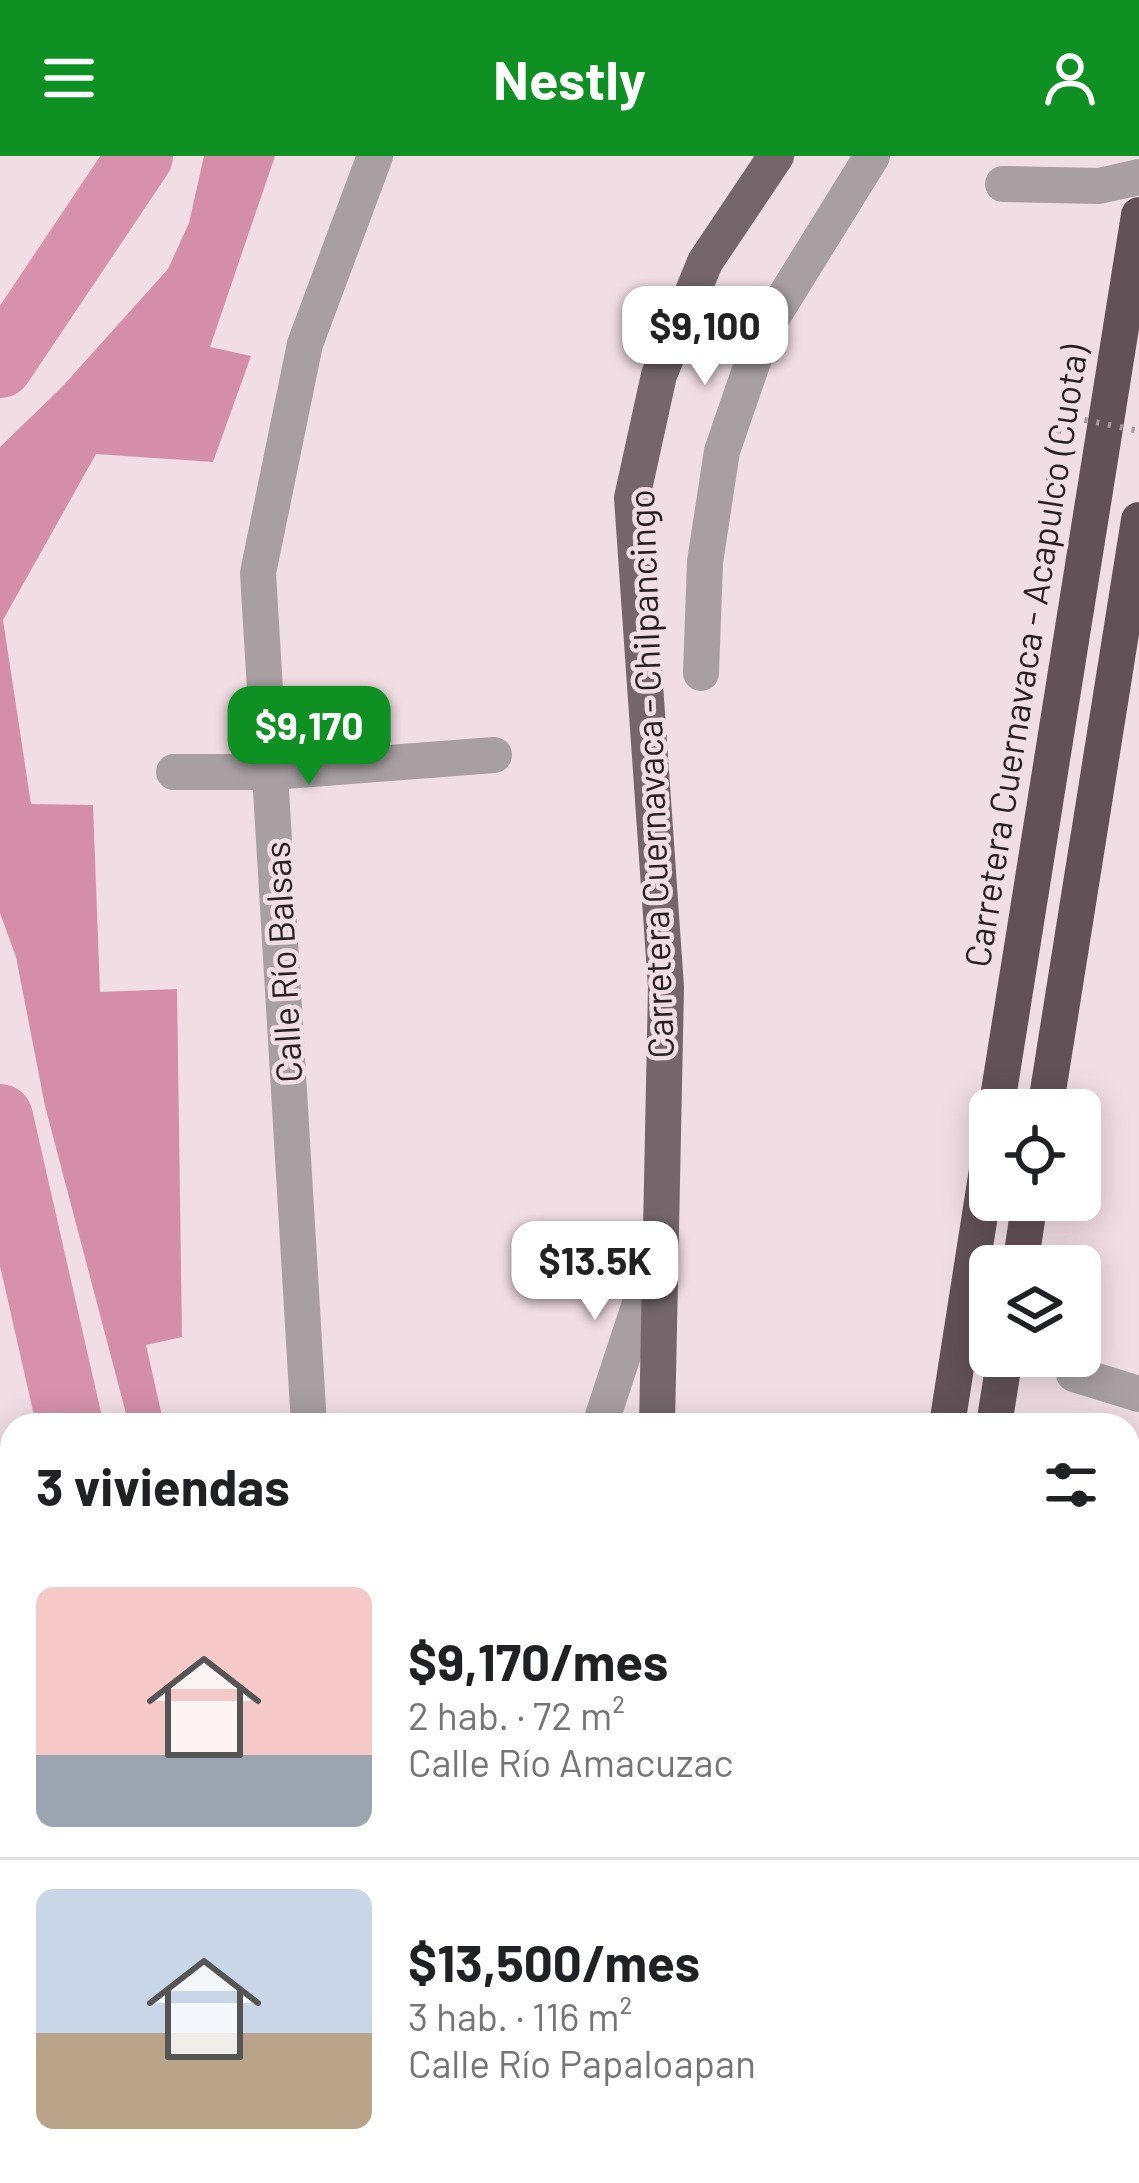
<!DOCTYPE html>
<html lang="es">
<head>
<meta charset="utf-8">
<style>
	:root { --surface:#fff; --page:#f6f6f6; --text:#202124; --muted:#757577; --line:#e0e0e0; --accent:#0e9122 }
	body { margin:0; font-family:Barlow,sans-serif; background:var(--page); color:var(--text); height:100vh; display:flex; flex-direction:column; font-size:45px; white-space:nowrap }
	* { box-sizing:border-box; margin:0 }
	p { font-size:39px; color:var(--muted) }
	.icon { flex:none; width:66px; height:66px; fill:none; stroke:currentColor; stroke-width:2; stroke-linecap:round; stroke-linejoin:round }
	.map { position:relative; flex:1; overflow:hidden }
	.sheet { position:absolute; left:0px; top:1257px; width:1140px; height:771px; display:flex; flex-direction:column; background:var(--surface); border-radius:36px 36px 0 0; box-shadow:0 6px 30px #0003 }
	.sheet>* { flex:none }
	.fabs { position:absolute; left:969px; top:933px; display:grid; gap:24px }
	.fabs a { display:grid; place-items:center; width:132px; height:132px; border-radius:18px; background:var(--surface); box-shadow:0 6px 30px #0003; font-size:60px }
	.price { position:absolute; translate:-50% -102px; padding:0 27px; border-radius:24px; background:#fff; color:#222; font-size:39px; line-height:78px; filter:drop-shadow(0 3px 6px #0008) }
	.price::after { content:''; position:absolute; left:50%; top:72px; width:36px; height:27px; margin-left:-18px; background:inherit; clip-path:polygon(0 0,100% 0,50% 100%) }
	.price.selected { background:var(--accent); color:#fff }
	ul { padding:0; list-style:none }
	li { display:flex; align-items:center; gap:36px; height:300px; padding:0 36px }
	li+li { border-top:3px solid var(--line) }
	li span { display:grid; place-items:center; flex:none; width:336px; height:240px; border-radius:18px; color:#555 }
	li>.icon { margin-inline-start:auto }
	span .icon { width:144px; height:144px; fill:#fffc; stroke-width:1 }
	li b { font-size:51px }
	h2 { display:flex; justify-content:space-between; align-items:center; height:144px; padding:0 36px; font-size:51px }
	header { display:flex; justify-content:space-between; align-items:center; height:156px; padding:0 36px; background:var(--accent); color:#fff; font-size:54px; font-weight:700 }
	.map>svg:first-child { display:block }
	.forest { fill:#d48eaa }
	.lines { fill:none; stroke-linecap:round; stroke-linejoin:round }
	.river { stroke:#d791ad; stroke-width:66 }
	.building { fill:#d2bfc6; stroke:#847379; stroke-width:3; filter:url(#shadow) }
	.path { stroke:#a8999e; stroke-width:6; stroke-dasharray:3 9; stroke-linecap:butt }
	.minor { stroke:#a79fa2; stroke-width:36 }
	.major { stroke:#74666b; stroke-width:36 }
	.highway { stroke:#625258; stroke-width:36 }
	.path-bridge { stroke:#a8999e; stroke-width:6; stroke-dasharray:3 9; stroke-linecap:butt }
	.labels { text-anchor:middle; stroke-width:9; stroke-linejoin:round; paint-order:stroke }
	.street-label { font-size:36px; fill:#261f21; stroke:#f1dde4 }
</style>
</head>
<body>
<header><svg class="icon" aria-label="menu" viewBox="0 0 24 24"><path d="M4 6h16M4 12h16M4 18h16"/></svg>Nestly<svg class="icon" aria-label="person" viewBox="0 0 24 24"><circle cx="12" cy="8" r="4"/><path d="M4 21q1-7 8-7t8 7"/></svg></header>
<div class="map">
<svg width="1139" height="2027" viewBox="0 0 1139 2027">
	<defs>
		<filter id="shadow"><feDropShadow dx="11" dy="11" stdDeviation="0" flood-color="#0004"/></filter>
	</defs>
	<rect width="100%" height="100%" fill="#f1dde4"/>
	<!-- forest -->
	<path class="forest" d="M204,0h71l-65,191 41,9 -38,106 -117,-8 -93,166 28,184 62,1 7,187 77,-3 5,348 -36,8 18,80h-35l-84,-319 -29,-149 -16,-44v-466l62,-60 106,-118 21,-46z"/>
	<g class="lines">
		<!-- river -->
		<path class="river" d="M0,209l140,-209
			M0,961l70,308
			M175,2027l1,-11"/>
	</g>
	<!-- building -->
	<path class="building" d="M1128,1492l11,4v62l-11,-3z
		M1128,1950l11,4v39l-4,12 -7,-3z
		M943,2016h33l-4,11h-33z
		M976,2016h28l-4,11h-28z"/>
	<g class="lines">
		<!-- path -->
		<path class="path" d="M1062,326l-13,-3 26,-131 8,2"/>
		<!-- minor -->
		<path class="minor" d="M1003,28l96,2 40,-9
			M701,517l4,-111 17,-111 41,-119 109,-176
			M174,616h98l222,-17
			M1074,1218l65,20
			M309,1269l-51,-852 47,-229 70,-188
			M600,1269l58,-176
			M416,2027l4,-11"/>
		<!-- major -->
		<path class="major" d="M657,1269l9,-438 -34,-489 27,-123 46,-113 71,-106
			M547,2027l6,-11"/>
		<!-- highway -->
		<path class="highway" d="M996,954l143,-895
			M1045,954l94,-590
			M1020,1110l10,-66
			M947,1269l43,-274
			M994,1269l11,-69
			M827,2027l2,-11
			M873,2027l1,-11"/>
		<!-- path-bridge -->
		<path class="path-bridge" d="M1061,259l78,16"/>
	</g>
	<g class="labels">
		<!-- street labels -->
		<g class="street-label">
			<text transform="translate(1026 500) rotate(-81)" y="13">Carretera Cuernavaca - Acapulco (Cuota)</text>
			<text transform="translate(651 618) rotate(-92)" y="13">Carretera Cuernavaca - Chilpancingo</text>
			<text transform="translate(283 806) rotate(-93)" y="13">Calle Río Balsas</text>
		</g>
	</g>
</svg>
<div class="fabs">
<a><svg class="icon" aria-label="locate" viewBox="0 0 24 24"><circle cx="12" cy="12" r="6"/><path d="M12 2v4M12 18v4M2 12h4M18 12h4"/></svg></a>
<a><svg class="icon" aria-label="layers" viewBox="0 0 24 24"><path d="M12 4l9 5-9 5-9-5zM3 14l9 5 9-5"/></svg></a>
</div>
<b class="price" style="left:705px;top:232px">$9,100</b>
<b class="price selected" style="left:309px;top:632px">$9,170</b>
<b class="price" style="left:595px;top:1167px">$13.5K</b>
<section class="sheet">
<h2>3 viviendas<svg class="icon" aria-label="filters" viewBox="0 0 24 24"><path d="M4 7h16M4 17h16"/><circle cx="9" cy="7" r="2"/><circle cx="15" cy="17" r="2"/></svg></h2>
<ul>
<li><span style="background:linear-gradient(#f6c9c9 70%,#9aa5b1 0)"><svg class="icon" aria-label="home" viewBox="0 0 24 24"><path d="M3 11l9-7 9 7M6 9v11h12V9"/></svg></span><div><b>$9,170/mes</b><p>2 hab. · 72 m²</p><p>Calle Río Amacuzac</p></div></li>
<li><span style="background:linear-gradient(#c9d6e8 60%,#b9a48a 0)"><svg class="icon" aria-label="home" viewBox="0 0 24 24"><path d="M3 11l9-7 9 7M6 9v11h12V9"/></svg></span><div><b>$13,500/mes</b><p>3 hab. · 116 m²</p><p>Calle Río Papaloapan</p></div></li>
</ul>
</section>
</div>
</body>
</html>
